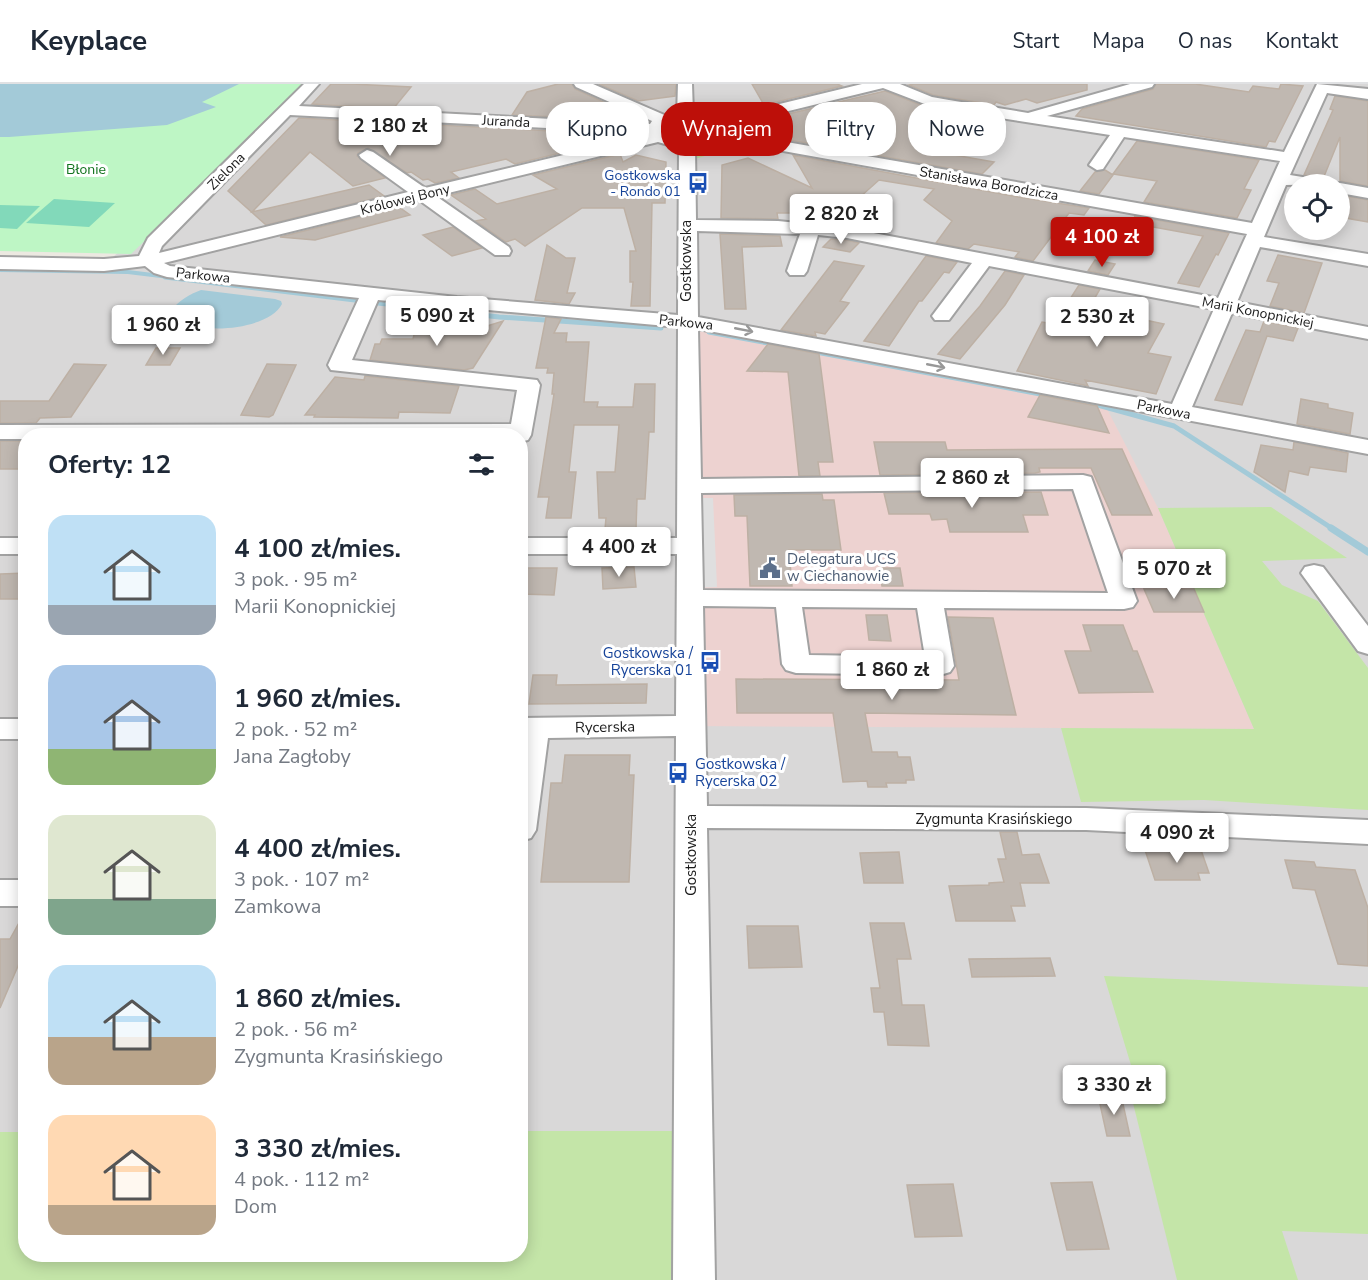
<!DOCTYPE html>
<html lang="pl">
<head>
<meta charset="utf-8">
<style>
	:root { --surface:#fff; --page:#f6f6f7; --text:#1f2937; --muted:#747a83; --line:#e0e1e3; --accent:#bd0f09 }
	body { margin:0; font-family:"Nunito Sans",sans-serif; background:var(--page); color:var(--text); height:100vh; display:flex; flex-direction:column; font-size:22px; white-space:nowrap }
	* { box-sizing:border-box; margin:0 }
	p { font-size:20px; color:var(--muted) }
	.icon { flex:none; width:33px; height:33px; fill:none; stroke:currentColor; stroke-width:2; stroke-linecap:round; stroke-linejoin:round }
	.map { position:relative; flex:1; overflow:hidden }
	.details { position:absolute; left:18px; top:344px; width:510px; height:834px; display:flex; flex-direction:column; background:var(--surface); border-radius:24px; box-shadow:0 3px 15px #0003 }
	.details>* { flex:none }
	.banner { position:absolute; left:546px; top:18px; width:570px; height:54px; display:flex; gap:12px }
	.fabs { position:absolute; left:1284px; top:90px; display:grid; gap:12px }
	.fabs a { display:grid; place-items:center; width:66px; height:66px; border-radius:50%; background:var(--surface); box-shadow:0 3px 15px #0003; font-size:30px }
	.price { position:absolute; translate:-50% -51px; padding:0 14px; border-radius:6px; background:#fff; color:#222; font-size:20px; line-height:39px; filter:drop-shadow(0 2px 3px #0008) }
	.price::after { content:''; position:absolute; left:50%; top:36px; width:18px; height:14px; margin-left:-9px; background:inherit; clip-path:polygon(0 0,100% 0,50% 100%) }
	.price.on { background:var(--accent); color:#fff }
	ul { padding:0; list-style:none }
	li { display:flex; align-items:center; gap:18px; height:150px; padding:0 30px }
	li span { display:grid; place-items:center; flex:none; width:168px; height:120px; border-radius:18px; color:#555 }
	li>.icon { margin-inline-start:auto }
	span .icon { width:72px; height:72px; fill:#fffc; stroke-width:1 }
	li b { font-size:26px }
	h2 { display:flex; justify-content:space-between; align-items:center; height:72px; padding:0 30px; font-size:26px }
	.chip { padding:0 21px; border-radius:24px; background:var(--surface); box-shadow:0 3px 15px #0003; font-size:21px; line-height:54px }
	.chip.on { background:var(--accent); color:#fff }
	header { display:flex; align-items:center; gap:36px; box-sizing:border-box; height:84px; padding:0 30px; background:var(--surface); border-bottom:2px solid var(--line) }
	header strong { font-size:28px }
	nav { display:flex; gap:33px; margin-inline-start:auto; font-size:21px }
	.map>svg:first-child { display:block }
	.residential { fill:#d9d8d8; fill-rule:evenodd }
	.commercial { fill:#edd2d0 }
	.grass { fill:#c4e5a8 }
	.park { fill:#bef6c5 }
	.pitch { fill:#82d9ba }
	.parking { fill:#dfdfdf }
	.water { fill:#a3cad8 }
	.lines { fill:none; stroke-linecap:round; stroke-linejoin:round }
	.stream-far2 { stroke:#a3cad8; stroke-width:4 }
	.stream-far1 { stroke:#a3cad8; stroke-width:5 }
	.stream { stroke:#a3cad8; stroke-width:7 }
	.building { fill:#c0b8b1; stroke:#bdb0a4; stroke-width:1.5 }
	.minor-casing { stroke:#a2a2a2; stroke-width:4 }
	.minor { fill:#fff; fill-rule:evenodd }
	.oneway { stroke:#989898 }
	.labels { text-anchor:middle; stroke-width:6; stroke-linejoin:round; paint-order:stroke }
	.far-street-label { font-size:14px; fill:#1b1b1b; stroke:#fff }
	.far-park-label { font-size:14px; fill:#10721c; stroke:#fff }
	.far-transit-label { font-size:14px; fill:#164399; stroke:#fff; text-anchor:end }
	.street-label { font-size:15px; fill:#1b1b1b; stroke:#fff }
	.service-label { font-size:15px; fill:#4e5e75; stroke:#fff; text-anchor:start }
	.transit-label { font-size:15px; fill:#164399; stroke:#fff; text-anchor:end }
</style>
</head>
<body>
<header>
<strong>Keyplace</strong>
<nav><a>Start</a><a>Mapa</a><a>O nas</a><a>Kontakt</a></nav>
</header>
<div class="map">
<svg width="1368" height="1196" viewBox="0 0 1368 1196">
	<rect width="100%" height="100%" fill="#ece9e1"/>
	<!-- residential -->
	<path class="residential" d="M307,0h1061v1196h-674l-1,-149h-172l-1,-696h-494v697h-26v-867h104zM1294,100h46v46h-46z"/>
	<!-- commercial -->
	<path class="commercial" d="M686,237l415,76 57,111 96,221 -564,-3z"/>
	<!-- grass -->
	<path class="grass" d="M696,39l11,4v6c-12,6 -34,8 -43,-3l2,-3z
		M721,57l25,2 -51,16 -2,-5 7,-8z
		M1271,423l76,51 -85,3 20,24 36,16 50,67v142l-164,-10 -123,2 -20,-74 193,1 -96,-221z
		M1104,892l264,11v247l-86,-3 16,49h-121l-51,-205h8z
		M521,1047h172l-14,149h-679v-148h25l1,122h494z"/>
	<!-- park -->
	<path class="park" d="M0,0h307l-176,170 -131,-3z"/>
	<!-- pitch -->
	<path class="pitch" d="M54,115l61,4 -26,24 -63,-4z
		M0,121l40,1 -23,23 -17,-1z"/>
	<!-- parking -->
	<path class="parking" d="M690,414h23l4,89 -27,1z"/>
	<!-- water -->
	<path class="water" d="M0,0h239l-37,18 14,5 -49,18 -158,12h-9z
		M201,206l74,9 6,2 1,3c-14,28 -98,34 -111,7 7,-10 19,-17 30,-21z"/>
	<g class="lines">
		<!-- stream-far2 -->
		<path class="stream-far2" d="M0,186l128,2 49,6"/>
		<!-- stream-far1 -->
		<path class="stream-far1" d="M165,193l190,23
			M378,219l121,14 162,11
			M709,248l385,72 80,22 159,103"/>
		<!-- stream -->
		<path class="stream" d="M1331,444l37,24"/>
	</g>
	<!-- building -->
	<path class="building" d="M331,0h21l59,3 -18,22 -81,-5z
		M558,0h14l3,5 46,21 -15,9 -94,-4 15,-23z
		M599,0h77l-1,12 -37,5z
		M752,0h85l5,2 -78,19z
		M914,0h173v6l-50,13 -11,-4 -21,6 -9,-3 -2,3 -61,-10 -24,-10z
		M1156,0h39l54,8 4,-6 26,3 2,-5 22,2 -28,56 -6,-1 -3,6 -190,-31 6,-7 71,-20z
		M885,7l36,14 62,13 -29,37 40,7 -12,12 -198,-35 -13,-21z
		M1335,12l33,5v85l-28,-5v-44l-17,42 -19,-4 29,-65 -3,-1z
		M299,34l313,16 2,6 -99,24 -9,-5 -55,13 8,6 -24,5 -7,-4 -5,1 -12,-8 -4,1 -39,-25 -10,5 -1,3 28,22 -32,8 -43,-34 -58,60 117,-27 15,11 -118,29 -38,-34z
		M1137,57l122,19 -15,29 7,1 -14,28 -93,-16 13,-21 -44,-7z
		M620,70l3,8 13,-7 30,7 -1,41h-13l-2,103h-19l2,-24h-3v-31h6l-12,-43h-42l-57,38 -10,-7 -9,3 -30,-21 10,-2 -35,-24 24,-6 22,15 60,-15 -24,-14z
		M793,71l225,42 71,11 -5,7 -15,-2 -36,48 -18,-4 4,-5 -45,-8 -6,5 -32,-6 16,-22 -28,-21 10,-11 -55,-9 -29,26 13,7h-86l1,6 -57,-1 1,-53 26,-7 64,30z
		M1105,86l8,5 -14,19 -19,-3 15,-19z
		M1340,111l28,5v22l-28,-5z
		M399,123l11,8 -95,25 -35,-3z
		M856,131l24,4 -10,11 -25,-4z
		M1135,132l94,17 -11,22 -2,-1 -17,33 -21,-4 25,-47 -72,-13z
		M453,143l29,21 -30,8 -29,-21z
		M720,150l60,2 2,10 -40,1 4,62h-21z
		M831,155l16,1 12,3 -9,9 -27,-5z
		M547,161l19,13h9l-8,35h8l-6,11 -34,-4z
		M1278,171l44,8 -18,50 -34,-7 9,-23 -12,-2z
		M926,172l31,6 -8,11 -5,-1 -22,29h-3l-30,45 -25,-5z
		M1095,176l20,4 -7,11 -20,-4z
		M834,177l30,5 -24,35 9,2 -24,31 -10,-2 1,4 -35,-6z
		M1005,187l19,4 -19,30 -45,54 -22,-5 42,-48z
		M1079,201l21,4 -11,19 75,16 -16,29 23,4 -15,37 -71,-14 3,6 -71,-15 25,-49 12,2z
		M546,233l15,2 -7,14h13l-1,9h23l-5,60h14l-1,5h36l2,-23h20l-1,48h-5l-4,67h-8l-1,30h-31l1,-11h-7l-2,-46h18l4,-47h-45l-5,47h7l-5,46h-25l3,-21h-11l16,-103h-2l2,-21h-7l1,-5h-12z
		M503,237l-30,47 -9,2 -94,-10 5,-16h5l2,-5h31l4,-16h24l-1,5 31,3z
		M1264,237l34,7 -5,13 -26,-5 -25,69 -27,-5 31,-70 14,2z
		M768,260l51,10 14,108h-15l2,14h-21l-11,-104 -41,-1z
		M156,264h24l-10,17h-24z
		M74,280l32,1 -35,52 -31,1 -4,5h-36v-22h49z
		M267,280l29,1 -23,50 -4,2 -28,-2z
		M365,292l94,10 -9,27 -51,-1 -1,6 -84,-1 1,-2h-10l30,-38 29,3z
		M1040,311l57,11 12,27 -81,-16z
		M1301,315l27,5v4l25,5 -3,21 -53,-10z
		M0,357h26v28h-26z
		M874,358h71l2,8 175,-1 30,66h-40l-21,-47h-52l1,4 -5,1 -155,2z
		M1294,358l54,11 -2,19 -36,-5 -2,8 -19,-4 -4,21 -31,-20 7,-27 32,5z
		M1041,408l7,23h-25l5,17h-78l-3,-13 -15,1 -2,-6h-41l-5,-21z
		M822,410l1,6h11l7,50h-52l3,36h-42l-3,-70h-12l-1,-21z
		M634,483l2,20 -33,2 -1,-21z
		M520,484h37l-3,27 -34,-1z
		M879,484h21l3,18h-21z
		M26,489v26h-26v-25z
		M1144,505h50l10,23h-50z
		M866,531h21l4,26 -22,-1z
		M948,533l45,1 23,97 -151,-2 7,39h25l1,5h12l4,23h-8v3h-20l1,4h-19l-1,-6 -24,1 -10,-69h-96l-1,-34 223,1z
		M1083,541h40l10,26h4l16,41 -74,1 -14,-42h26z
		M533,591h24l-1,10 91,-1 -1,19 -117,1z
		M565,671h65l-1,20h5l-5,107h-88l10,-99h11z
		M1000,748h17l5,23 17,-1 10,29h-29l5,23h-14l4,15h-59l-7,-35 40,-1v-2l15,-1 -6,-23h8z
		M1145,766h56l8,23h-11l2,7h-45z
		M899,768l4,31h-39l-4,-30z
		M1285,776l29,2 2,5 39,3 13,38v58l-30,-2 -23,-74 -22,-2z
		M26,826v48l-5,1 -21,49v-69h10z
		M870,839h34l7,36h-14l5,46h22l5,41 -41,-1 -4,-33h-10l-3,-24h9z
		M747,842h51l4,41 -53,1z
		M1050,874l5,18 -83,1 -3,-18z
		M1098,1011h23l9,41h-23z
		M1092,1098l17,67 -42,1 -16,-67z
		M953,1100l9,52 -47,1 -8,-52z"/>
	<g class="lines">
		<defs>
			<path id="minor" d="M304,0h15l-20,22 351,18 2,-3 -76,-34 -2,-3h19l76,33 8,-2 1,-31h14l1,30 24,5 145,-35h38l32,13 17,3 79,13 102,-29h24l-2,3 -105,29 237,36 33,-68 51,5v10l-41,-6 -37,82 31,5 3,4 -38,1 -22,52 104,17v12l-108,-19 -23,55 131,25v12l-136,-26 -40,94 176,33v14l-670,-125 3,150 382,-4 8,2 46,124 -4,6 -9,2 -180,-1 10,58 -4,6 -10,3 -144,-2 -10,-3 -4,-6 -6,-57 -73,-1 4,200 379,2 282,12v24l-282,-14 -379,-2 8,452h-42l3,-544 -128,2 -12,92 -5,8 -11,3v-123l156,-2 1,-162h-157v-16h157l1,-211 -300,-27 -26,60 185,20 3,5 -9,50 -3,5 -8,2v-7h-494v4h-26v-14l511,-1 6,-34 -186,-20 -3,-5 31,-67 -192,-21 -13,-4 -9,-7 -41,5 -104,-2v-12l104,2 35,-3 9,-18zM883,4l39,15 27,7 161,25 -21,30 8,5 6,-1 21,-32 156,24 -28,62 -523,-91 -2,-6zM290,31l356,18 1,2 -222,53 -52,-36 -6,-2 -8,5 2,3 47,34 -249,61 3,-7zM694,39l11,2 8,7c-15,10 -36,8 -51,-1l2,-4zM721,56l526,94 -29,64 -371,-70 -69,-7 -82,-1 -1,-72zM658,58l21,6 -1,167 -221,-18 -287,-31 -6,-3 255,-63 76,55h14l2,-4 -2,-4 -73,-51zM697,147l103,3 -13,37 3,4h14l3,-4 11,-36 29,3 125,25 -40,53 3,4h14l40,-54 225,43 -42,95 -474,-87zM1073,405l35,104 -405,-3 -2,-97zM802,523l115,1 8,49 -116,-2z
				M1340,99l28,5v10l-28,-5v-9h-6z
				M0,454h26v16h-26z
				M1314,481l9,2 45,59v28l-10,-3 -57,-78 4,-6z
				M0,635h26v20h-26z
				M0,796h26v26h-26z"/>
		</defs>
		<!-- minor casing -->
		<use href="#minor" class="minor-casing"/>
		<!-- minor -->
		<use href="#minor" class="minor"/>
	</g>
	<!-- one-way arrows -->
	<defs><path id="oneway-shaft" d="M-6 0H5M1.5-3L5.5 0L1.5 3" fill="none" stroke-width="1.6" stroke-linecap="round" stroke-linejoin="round" transform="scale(1.5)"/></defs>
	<g class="oneway">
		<use href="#oneway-shaft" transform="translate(744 246) rotate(11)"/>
		<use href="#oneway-shaft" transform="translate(936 282) rotate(11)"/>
	</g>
	<!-- icons -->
	<defs>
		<symbol id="bus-bare" viewBox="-9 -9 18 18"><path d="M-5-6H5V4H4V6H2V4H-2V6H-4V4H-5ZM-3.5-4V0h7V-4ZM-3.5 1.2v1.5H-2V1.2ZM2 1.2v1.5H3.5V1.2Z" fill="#1a4fb4" stroke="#fff" stroke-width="2.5" paint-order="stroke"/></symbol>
		<symbol id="civic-bare" viewBox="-9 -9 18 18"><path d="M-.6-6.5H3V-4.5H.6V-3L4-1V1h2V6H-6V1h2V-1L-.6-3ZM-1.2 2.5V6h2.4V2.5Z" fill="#5c6f8a" stroke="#fff" stroke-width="2.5" paint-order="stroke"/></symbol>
	</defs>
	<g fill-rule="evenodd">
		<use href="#bus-bare" x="683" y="84" width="30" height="30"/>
		<use href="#civic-bare" x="755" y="469" width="30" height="30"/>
		<use href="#bus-bare" x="695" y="563" width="30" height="30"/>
		<use href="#bus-bare" x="663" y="674" width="30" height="30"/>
	</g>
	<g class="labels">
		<!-- far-street labels -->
		<g class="far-street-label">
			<text transform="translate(506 37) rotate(3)" y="5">Juranda</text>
			<text transform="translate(226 87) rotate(-45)" y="5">Zielona</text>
			<text transform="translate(989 99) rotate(10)" y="5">Stanisława Borodzicza</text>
			<text transform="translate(405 115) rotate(-14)" y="5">Królowej Bony</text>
			<text transform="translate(203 191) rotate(6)" y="5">Parkowa</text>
			<text transform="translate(1258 228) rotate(11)" y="5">Marii Konopnickiej</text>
			<text transform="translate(686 238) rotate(6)" y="5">Parkowa</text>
			<text transform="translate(1164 325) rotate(11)" y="5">Parkowa</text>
		</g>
		<!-- far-park labels -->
		<g class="far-park-label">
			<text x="86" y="90">Błonie</text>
		</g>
		<!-- far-transit labels -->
		<g class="far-transit-label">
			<text x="681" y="96">Gostkowska<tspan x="681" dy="16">- Rondo 01</tspan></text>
		</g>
		<!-- street labels -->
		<g class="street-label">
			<text transform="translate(686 177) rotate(-90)" y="5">Gostkowska</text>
			<text transform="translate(605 643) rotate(-1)" y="5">Rycerska</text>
			<text x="994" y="740">Zygmunta Krasińskiego</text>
			<text transform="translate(691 771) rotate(-90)" y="5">Gostkowska</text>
		</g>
		<!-- service labels -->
		<g class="service-label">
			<text x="787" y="480">Delegatura UCS<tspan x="787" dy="17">w Ciechanowie</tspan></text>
		</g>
		<!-- transit labels -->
		<g class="transit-label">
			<text x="693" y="574">Gostkowska /<tspan x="693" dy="17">Rycerska 01</tspan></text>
			<text x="695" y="685" text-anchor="start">Gostkowska /<tspan x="695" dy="17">Rycerska 02</tspan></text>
		</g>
	</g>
</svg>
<div class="fabs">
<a><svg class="icon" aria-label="locate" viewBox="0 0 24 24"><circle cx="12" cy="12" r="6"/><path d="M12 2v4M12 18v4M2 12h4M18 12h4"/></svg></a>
</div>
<b class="price" style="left:390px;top:73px">2 180 zł</b>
<b class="price" style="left:841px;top:161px">2 820 zł</b>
<b class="price on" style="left:1102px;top:184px">4 100 zł</b>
<b class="price" style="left:437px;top:263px">5 090 zł</b>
<b class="price" style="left:1097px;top:264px">2 530 zł</b>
<b class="price" style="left:163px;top:272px">1 960 zł</b>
<b class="price" style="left:972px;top:425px">2 860 zł</b>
<b class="price" style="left:619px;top:494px">4 400 zł</b>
<b class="price" style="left:1174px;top:516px">5 070 zł</b>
<b class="price" style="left:892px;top:617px">1 860 zł</b>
<b class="price" style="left:1177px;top:780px">4 090 zł</b>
<b class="price" style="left:1114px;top:1032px">3 330 zł</b>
<div class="banner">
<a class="chip">Kupno</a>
<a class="chip on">Wynajem</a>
<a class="chip">Filtry</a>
<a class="chip">Nowe</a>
</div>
<section class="details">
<h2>Oferty: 12<svg class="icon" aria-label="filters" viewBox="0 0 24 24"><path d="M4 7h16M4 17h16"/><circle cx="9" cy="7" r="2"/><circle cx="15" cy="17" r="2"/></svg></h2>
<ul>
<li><span style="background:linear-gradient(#bfe0f5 75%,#9aa5b1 0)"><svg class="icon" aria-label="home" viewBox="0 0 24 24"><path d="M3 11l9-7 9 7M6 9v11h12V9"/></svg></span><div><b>4 100 zł/mies.</b><p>3 pok. · 95 m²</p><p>Marii Konopnickiej</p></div></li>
<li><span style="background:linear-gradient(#a9c7e8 70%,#8fb573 0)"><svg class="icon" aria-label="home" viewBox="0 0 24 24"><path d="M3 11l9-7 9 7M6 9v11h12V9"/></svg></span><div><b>1 960 zł/mies.</b><p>2 pok. · 52 m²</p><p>Jana Zagłoby</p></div></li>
<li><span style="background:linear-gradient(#dfe7d0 70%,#7fa58c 0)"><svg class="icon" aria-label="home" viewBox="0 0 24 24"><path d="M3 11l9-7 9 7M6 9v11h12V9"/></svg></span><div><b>4 400 zł/mies.</b><p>3 pok. · 107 m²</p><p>Zamkowa</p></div></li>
<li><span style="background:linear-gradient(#bfe0f5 60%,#b9a48a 0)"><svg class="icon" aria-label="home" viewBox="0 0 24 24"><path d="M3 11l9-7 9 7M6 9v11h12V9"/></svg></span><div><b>1 860 zł/mies.</b><p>2 pok. · 56 m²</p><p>Zygmunta Krasińskiego</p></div></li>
<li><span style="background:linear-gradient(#ffd9b3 75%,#b9a48a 0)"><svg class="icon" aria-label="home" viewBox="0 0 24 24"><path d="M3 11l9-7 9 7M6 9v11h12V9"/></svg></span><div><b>3 330 zł/mies.</b><p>4 pok. · 112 m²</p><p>Dom</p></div></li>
</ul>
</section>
</div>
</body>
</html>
